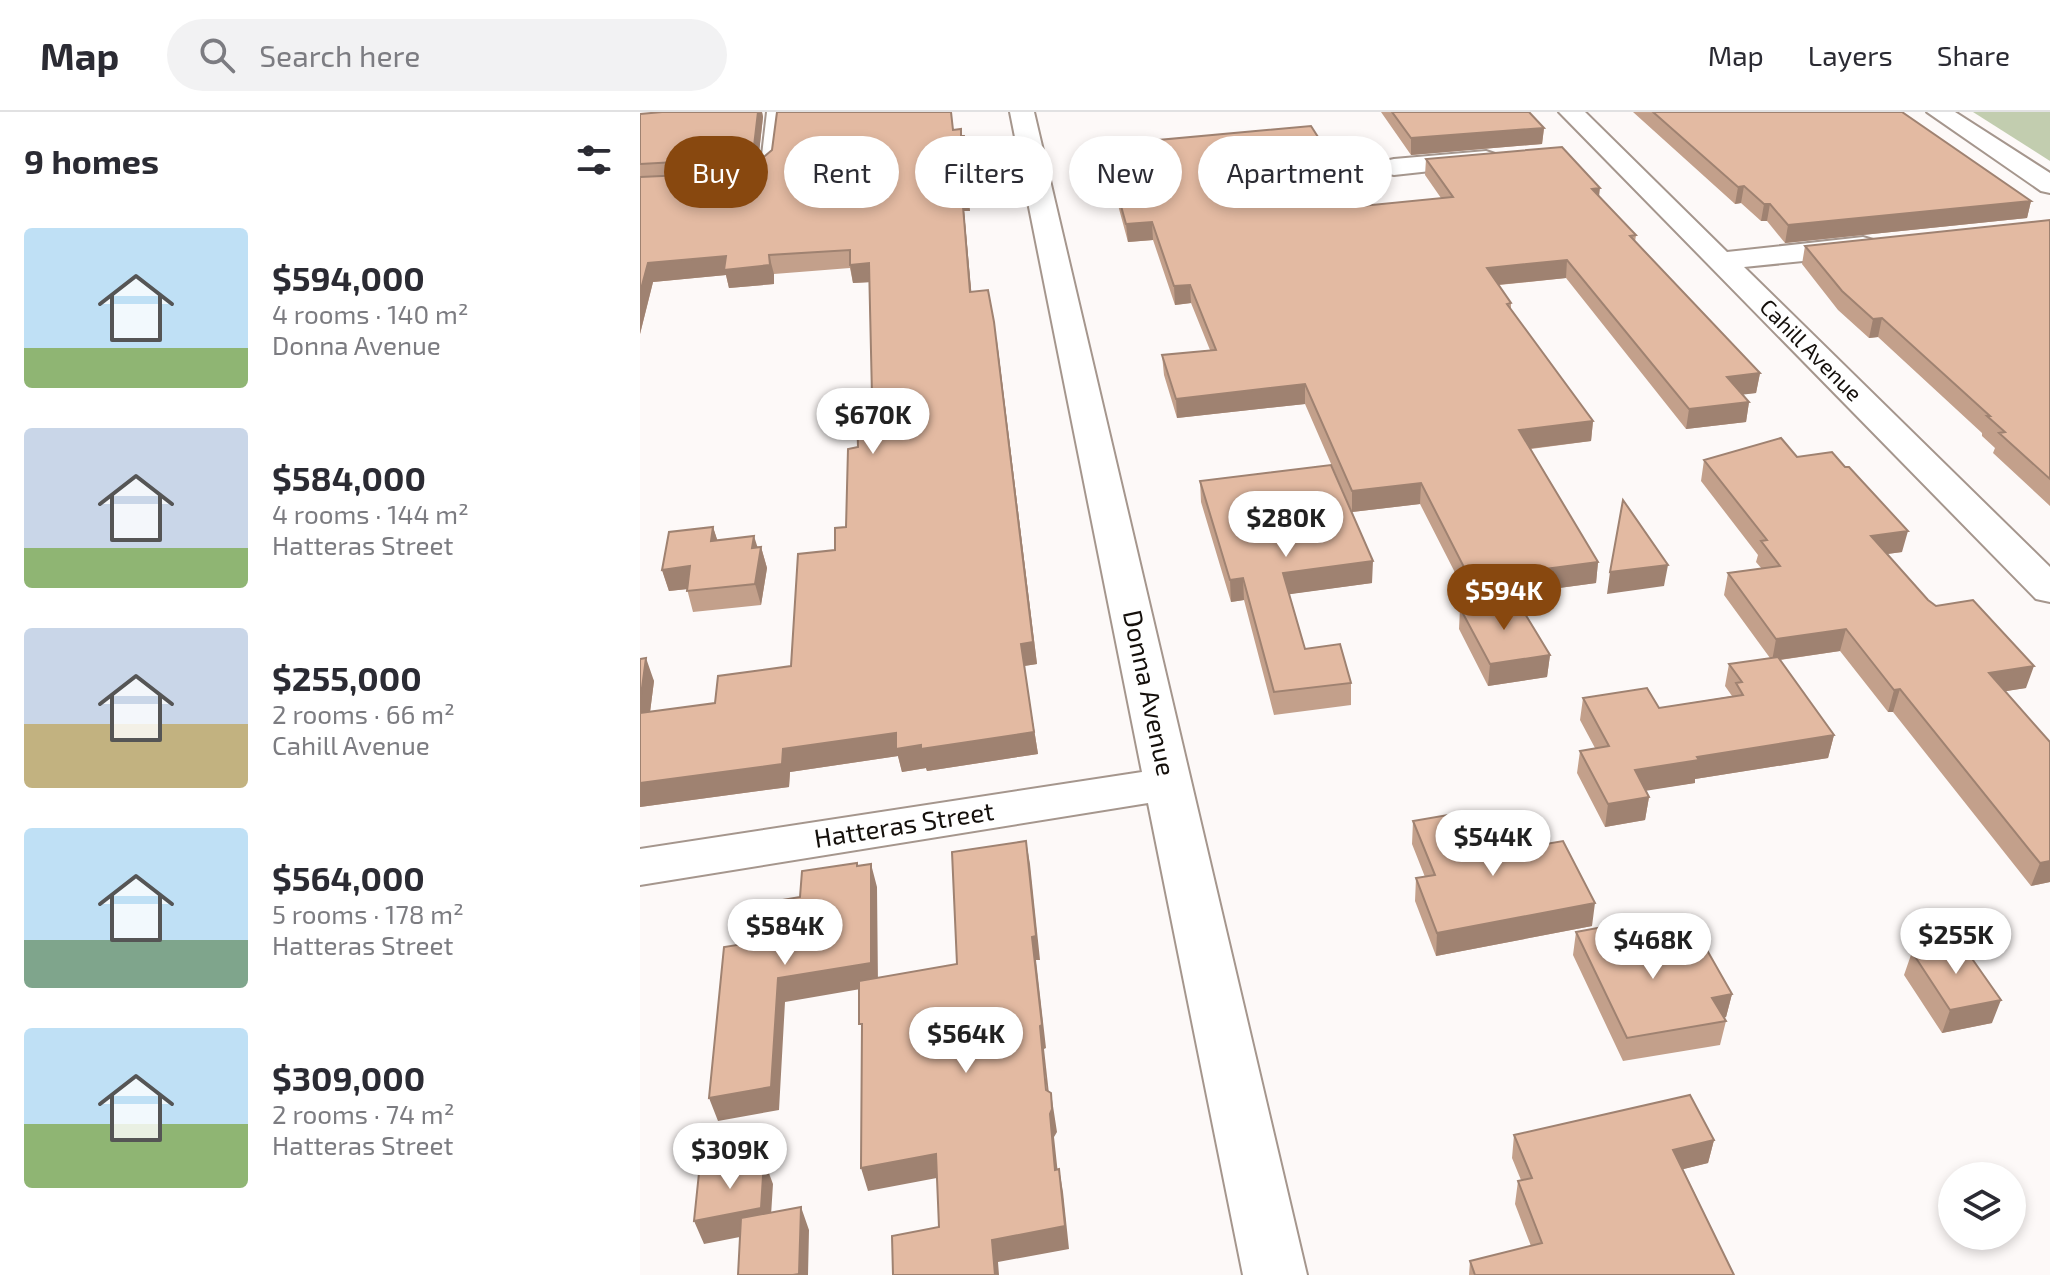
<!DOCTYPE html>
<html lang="en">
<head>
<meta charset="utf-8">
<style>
	:root { --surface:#fff; --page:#f2f2f3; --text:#2b2b33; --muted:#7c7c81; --line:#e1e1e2; --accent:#88480f }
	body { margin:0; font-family:"Exo 2",sans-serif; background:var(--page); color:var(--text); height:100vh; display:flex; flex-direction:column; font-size:30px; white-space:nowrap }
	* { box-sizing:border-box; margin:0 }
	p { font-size:26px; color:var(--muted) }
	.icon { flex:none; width:44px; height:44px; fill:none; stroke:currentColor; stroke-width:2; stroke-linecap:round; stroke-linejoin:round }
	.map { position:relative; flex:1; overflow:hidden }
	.details { display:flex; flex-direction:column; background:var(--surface); width:640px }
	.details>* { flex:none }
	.top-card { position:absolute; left:24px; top:24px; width:760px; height:72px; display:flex; gap:16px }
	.controls { position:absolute; left:1298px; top:1050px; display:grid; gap:16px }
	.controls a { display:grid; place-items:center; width:88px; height:88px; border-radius:50%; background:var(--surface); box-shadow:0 4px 12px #0003; font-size:40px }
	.price { position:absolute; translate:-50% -68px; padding:0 18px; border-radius:28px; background:#fff; color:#222; font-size:26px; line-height:52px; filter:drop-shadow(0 2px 4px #0008) }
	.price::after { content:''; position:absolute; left:50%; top:48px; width:24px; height:18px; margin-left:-12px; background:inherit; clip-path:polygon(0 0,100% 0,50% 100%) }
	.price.active { background:var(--accent); color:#fff }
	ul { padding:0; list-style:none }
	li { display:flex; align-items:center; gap:24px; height:200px; padding:0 24px }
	li span { display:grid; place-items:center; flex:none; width:224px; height:160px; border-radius:8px; color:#555 }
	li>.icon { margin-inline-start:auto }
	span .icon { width:96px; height:96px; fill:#fffc; stroke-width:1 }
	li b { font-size:34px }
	h2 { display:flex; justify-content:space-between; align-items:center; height:96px; padding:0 24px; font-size:34px }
	.chip { padding:0 28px; border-radius:36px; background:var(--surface); box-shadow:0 4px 12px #0003; font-size:28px; line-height:72px }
	.chip.active { background:var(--accent); color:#fff }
	header { display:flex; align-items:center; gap:48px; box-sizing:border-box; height:112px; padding:0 40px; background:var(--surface); border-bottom:2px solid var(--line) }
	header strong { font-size:38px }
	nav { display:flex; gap:44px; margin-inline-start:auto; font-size:28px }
	.search { width:560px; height:72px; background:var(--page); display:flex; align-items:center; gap:20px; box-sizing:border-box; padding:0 28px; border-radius:44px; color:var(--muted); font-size:30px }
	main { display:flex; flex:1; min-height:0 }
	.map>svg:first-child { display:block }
	.green { fill:#c2cdaf }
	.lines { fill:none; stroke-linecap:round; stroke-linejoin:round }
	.service-casing { stroke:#a5968d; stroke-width:4 }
	.minor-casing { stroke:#a5968d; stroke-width:4 }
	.service { fill:#fff; fill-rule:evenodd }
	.minor { fill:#fff; fill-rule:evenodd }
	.wall { fill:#c3a08b }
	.shaded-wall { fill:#9f8271 }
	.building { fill:#e3baa2; stroke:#9f8271; stroke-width:2 }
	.labels { text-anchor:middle; stroke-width:6; stroke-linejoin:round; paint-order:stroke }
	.far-street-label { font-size:22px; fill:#140f0b; stroke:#fff }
	.street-label { font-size:26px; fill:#140f0b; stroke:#fff }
</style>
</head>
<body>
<header>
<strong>Map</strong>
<div class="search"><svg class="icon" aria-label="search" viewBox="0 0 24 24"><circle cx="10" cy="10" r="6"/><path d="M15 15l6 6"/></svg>Search here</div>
<nav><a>Map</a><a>Layers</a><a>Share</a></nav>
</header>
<main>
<section class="details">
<h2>9 homes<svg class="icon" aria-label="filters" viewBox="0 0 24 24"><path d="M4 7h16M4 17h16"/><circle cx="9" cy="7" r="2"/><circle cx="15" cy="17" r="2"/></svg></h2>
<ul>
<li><span style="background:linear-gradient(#bfe0f5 75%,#8fb573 0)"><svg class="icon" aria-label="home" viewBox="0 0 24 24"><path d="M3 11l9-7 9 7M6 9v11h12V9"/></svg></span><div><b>$594,000</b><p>4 rooms · 140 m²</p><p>Donna Avenue</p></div></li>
<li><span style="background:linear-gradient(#c9d6e8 75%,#8fb573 0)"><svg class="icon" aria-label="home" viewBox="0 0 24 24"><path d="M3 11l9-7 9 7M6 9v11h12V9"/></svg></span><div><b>$584,000</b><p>4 rooms · 144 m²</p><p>Hatteras Street</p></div></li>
<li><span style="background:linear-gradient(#c9d6e8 60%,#c2b280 0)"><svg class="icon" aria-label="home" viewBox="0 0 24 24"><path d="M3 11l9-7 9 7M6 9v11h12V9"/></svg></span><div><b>$255,000</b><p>2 rooms · 66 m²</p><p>Cahill Avenue</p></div></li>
<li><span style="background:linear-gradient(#bfe0f5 70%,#7fa58c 0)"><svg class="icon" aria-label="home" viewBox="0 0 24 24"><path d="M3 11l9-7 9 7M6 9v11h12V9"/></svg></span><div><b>$564,000</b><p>5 rooms · 178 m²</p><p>Hatteras Street</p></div></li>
<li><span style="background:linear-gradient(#bfe0f5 60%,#8fb573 0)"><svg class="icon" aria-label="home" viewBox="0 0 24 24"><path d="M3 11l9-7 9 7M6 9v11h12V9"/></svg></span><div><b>$309,000</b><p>2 rooms · 74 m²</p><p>Hatteras Street</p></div></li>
</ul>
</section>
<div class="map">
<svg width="1410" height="1163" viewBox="0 0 1410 1163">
	<rect width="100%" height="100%" fill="#fdf9f8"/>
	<!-- green -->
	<path class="green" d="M1333,0h77v49z"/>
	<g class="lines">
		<defs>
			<path id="service" d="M127,0h12l-6,54 -17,12 -7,-4 12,-10z"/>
			<path id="minor" d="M370,0h24l273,1163h-64l-95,-472 -508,82v-36l502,-77z
				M919,0h26l142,140 136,-15 10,3 4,6 -4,6 -10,3 -119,12 306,300v35l-14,-3z
				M1287,0h28l95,61v20l-9,-2z
				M846,39l9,3 4,5 -4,5 -101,11 -9,-2 -4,-6 4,-6 9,-2z"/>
		</defs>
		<!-- service casing -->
		<use href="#service" class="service-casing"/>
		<!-- minor casing -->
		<use href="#minor" class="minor-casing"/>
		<!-- service -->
		<use href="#service" class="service"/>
		<!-- minor -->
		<use href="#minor" class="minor"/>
	</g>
	<!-- wall -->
	<path class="wall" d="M122,0l1,5 -5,44 195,-31 8,6 14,60 -7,1 2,14h-6l7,80 26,50 40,323 -13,2 14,88 -111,17 -1,-3 -24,4 -4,-16 -108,16 -1,15 -149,20v-148l14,22 -4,31 65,-9 76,-37 44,-116 11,-23 12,-80 14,-51 -3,-114 -16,1 -3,-15 -76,6v10l-45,4 -3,-13 -73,7 -13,52v-220z
		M741,0h148l15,16 -2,16 -131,11z
		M993,0h269l129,89 -4,17 -242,25 -18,-22h-6l-20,-18 -6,1z
		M464,33l258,61 79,-8 -16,-23 1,-16 173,38 37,38 -1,7 125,131 -4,20 -13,1 6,8 -3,20 -60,7 -120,-151 -67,7 12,18v6l82,112 -2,20 -60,8 67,113 -2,21 -127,17 -49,-96 -68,8 -47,-108 -128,14 -13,-43 -2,-20 48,-5 -19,-47 -16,2 -22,-65 -25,2 -22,-81z
		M1410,108v286l-57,-53 2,-5 -13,-12v-3l-104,-96 -9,1 -31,-28 -36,-46 3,-18z
		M1157,345l105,95 -15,2 41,46 98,88 -21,3 45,51v140l-19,4 -138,-174h-5l-48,-61 -60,9 54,75 -6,23 -133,21v4l-49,7 3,7 -4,23 -40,7 -28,-54 3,-22 15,-3 -15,-28 3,-22 76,10 73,-12 -7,-10 4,-22 41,-6 -46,-63 4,-22 34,-4 -6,-7 2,-7 -57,-74 3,-21z
		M560,369l172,102 -83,11 16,55 46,34v22l-77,10 -30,-115 -13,2 -30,-100z
		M73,415l4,13 44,7 6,21 -6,37 -68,7 -6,-23 -18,2 -7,-21z
		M820,496l90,47 -3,22 -59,9 -29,-57z
		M773,709l70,34 109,71 -156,30 -21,-55 1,-23 9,-1 -13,-33z
		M936,820l85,27 71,35 -6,23 -2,1 2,3 -6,24 -97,16 -50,-106z
		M1272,840l80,71 -50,10 -38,-58z
		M874,1023l200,5 -6,23 -25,6 51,106h-265l1,-14 61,-15 -16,-42 3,-23 3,-1 -9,-22z"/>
	<!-- shaded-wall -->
	<path class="shaded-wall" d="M118,0h4l1,5 -5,45 -40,15 -5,-17z
		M904,16l-2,16 -131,11v-17z
		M333,67l2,17 -7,1 2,14h-6l9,99 -3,-18 -8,-98 3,-14z
		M1104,74l-3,17 -6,1 3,-17z
		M960,76l-2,17 -6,-16z
		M1391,89l-4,17 -242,25 3,-18z
		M1124,92h6l-3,17h-6z
		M512,110l1,18 -25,2 -2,-18z
		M129,143l5,19v10l-45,4 -3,-13 -73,7 -13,52v-41l8,-30 78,-7z
		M927,148l-1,18 -80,8 1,-18z
		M229,151l4,19 -20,1 -3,-18z
		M550,173l1,18 -16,2 -1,-19z
		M1242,206l-4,19 -9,1 4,-19z
		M357,229l40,323 -13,2 14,88 -111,17 -1,-3 -24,4 -4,-16 -108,16 -1,15 -149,20v-24l143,-34 238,-105z
		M1120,261l-4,20 -32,4 3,-20z
		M665,272v20l-128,14 -1,-19z
		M1109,290l-3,20 -60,7 3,-20z
		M953,309l-2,20 -73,9 1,-20z
		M781,371l-1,21 -68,8v-21z
		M73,415l7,21 -9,-7z
		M1268,419l-6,21 -37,5 6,-21z
		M114,424l6,19 1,-8 6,21 -6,37 -6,-21 -3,-36z
		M733,449l-1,22 -88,12 -1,-22z
		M958,450l-2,21 -127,17 1,-21z
		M1028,453l-4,21 -57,8 3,-22z
		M50,454l7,22 -28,3 -7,-21z
		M603,466l1,22 -13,2 -1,-22z
		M1206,517l-6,22 -68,10 4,-22z
		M910,543l-3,22 -59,9 2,-22z
		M6,546l8,23 -7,55 -7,-19v-14z
		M1394,554l-8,22 -44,7 7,-22z
		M1260,577l-7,23h-5l6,-22z
		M1194,623l-6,23 -133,21v4l-63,10 3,-23 62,-13z
		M1009,685l-4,23 -40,7 3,-23z
		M386,729l4,23 10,96h-4l10,88 -2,1 7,63v-19l6,39 -3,5 6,56 -5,-23 -15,-144 -8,-89z
		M1410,749v21l-19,4 9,-23z
		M231,752l6,23 1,99 -93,16 -6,108 -61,11 -9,-23 69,-120z
		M955,791l-3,23 -156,30 1,-23z
		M1092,882l-6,23 -19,4 5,-23z
		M1361,888l-9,23 -50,10 8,-23z
		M1074,1028l-6,23 -40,10 5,-23z
		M296,1042l6,23 -74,14 -7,-23z
		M124,1048l9,24 -3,47 -66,13 -10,-23z
		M419,1057l4,23 6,57 -71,13 1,13h-4l-3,-35z
		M161,1095l8,23 -1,45h-15z"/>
	<!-- building -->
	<path class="building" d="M22,0h96l-4,34 -41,14 -73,4v-50z
		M137,0h174l2,18 8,-1v7h3l9,43 -8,1 3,13 -6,1 8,98 18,-2 6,32 39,320 -12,2 13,88 -113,17v-4l-25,4v-16l-113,16 -1,15 -142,19v-70l75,-10 3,-27 73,-10 7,-112 37,-4v-22l11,-1 2,-78 10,-2 -1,-39 11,-1v-11h4l-3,-133 -19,2v-15l-81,5 1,10 -46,5 2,-14 -78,7 -8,30v-116l67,-3 36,-7 16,-6 13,-11z
		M752,0h137l15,16 -133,10z
		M1013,0h249l129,89 -243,24 -18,-21h-6l-20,-18 -6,1z
		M671,14l51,80 91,-9 -27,-38 136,-12 38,41 -8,1 44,46 -6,1 130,137 -33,4 22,25 -60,7 -122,-149 -80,8 24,35 -4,1 86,117 -74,9 79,132 -128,17 -49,-96 -69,8 -47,-107 -129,15 -14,-44 54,-5 -26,-65 -16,1 -22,-64 -26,2 -22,-79z
		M1410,108v259l-51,-46 6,-1 -18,-16h3l-108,-98 -9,1 -31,-28 -37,-45z
		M1141,326l16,19 35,-5 13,15h4l59,64 -37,5 57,64 8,6 37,-6 61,66 -45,7 61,69v119l-10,2 -140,-174 -6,1 -48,-61 -70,10 -48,-66 52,-7 -19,-25 6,-1 -63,-80z
		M691,353l42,96 -90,12 22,76 35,-5 11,39 -77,9 -31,-114 -13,2 -30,-99z
		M983,388l45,65 -58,7z
		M73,415l-2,14 43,-5 -2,12 9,-1 -6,37 -68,7 3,-25 -28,4 7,-38z
		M876,487l34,56 -60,9 -30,-56z
		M1138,545l56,78 -137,22 2,3 -64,10 14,27 -41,7 -28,-53 29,-5 -26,-48 64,-10 12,20 84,-13 -7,-12 6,-1 -13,-18z
		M6,546l-6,45v-44z
		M825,700l18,43 80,-14 32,62 -158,30 -21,-55 19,-3 -22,-54z
		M386,729l10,95 -4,1 10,88 -2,1 6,64 5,3 1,16 -2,5 5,56 4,-1 6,57 -73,14 3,35h-102l-1,-39 47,-9 -3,-73 -75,14 1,-144h-3v-43l98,-17 -5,-112z
		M217,751v3l14,-2v99l-93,15 -7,109 -62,11 15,-151 26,-4 3,-38 47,-8 2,-26z
		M1000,808l21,39 46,-9 25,44 -20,4 14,23 -99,17 -51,-106z
		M1321,831l40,57 -51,10 -38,-58z
		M1050,983l24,45 -41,10 61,125h-259l-5,-14 72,-18 -24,-62 14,-3 -18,-43z
		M124,1048l-3,48 -67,13 5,-48z
		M161,1095l-2,67 -6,1h-55l3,-57z"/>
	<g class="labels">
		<!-- far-street labels -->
		<g class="far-street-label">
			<text transform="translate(1171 238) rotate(45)" y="8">Cahill Avenue</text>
		</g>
		<!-- street labels -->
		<g class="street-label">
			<text transform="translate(509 581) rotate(78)" y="9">Donna Avenue</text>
			<text transform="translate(264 713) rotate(-9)" y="9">Hatteras Street</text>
		</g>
	</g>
</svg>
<div class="controls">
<a><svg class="icon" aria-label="layers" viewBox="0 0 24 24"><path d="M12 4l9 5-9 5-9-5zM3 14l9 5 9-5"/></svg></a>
</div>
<b class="price" style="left:233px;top:344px">$670K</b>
<b class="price" style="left:646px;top:447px">$280K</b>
<b class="price active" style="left:864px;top:520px">$594K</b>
<b class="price" style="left:853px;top:766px">$544K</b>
<b class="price" style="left:145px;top:855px">$584K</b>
<b class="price" style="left:1316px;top:864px">$255K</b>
<b class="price" style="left:1013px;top:869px">$468K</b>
<b class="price" style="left:326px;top:963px">$564K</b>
<b class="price" style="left:90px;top:1079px">$309K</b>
<div class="top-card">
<a class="chip active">Buy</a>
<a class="chip">Rent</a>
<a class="chip">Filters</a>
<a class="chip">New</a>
<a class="chip">Apartment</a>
</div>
</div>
</main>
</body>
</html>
